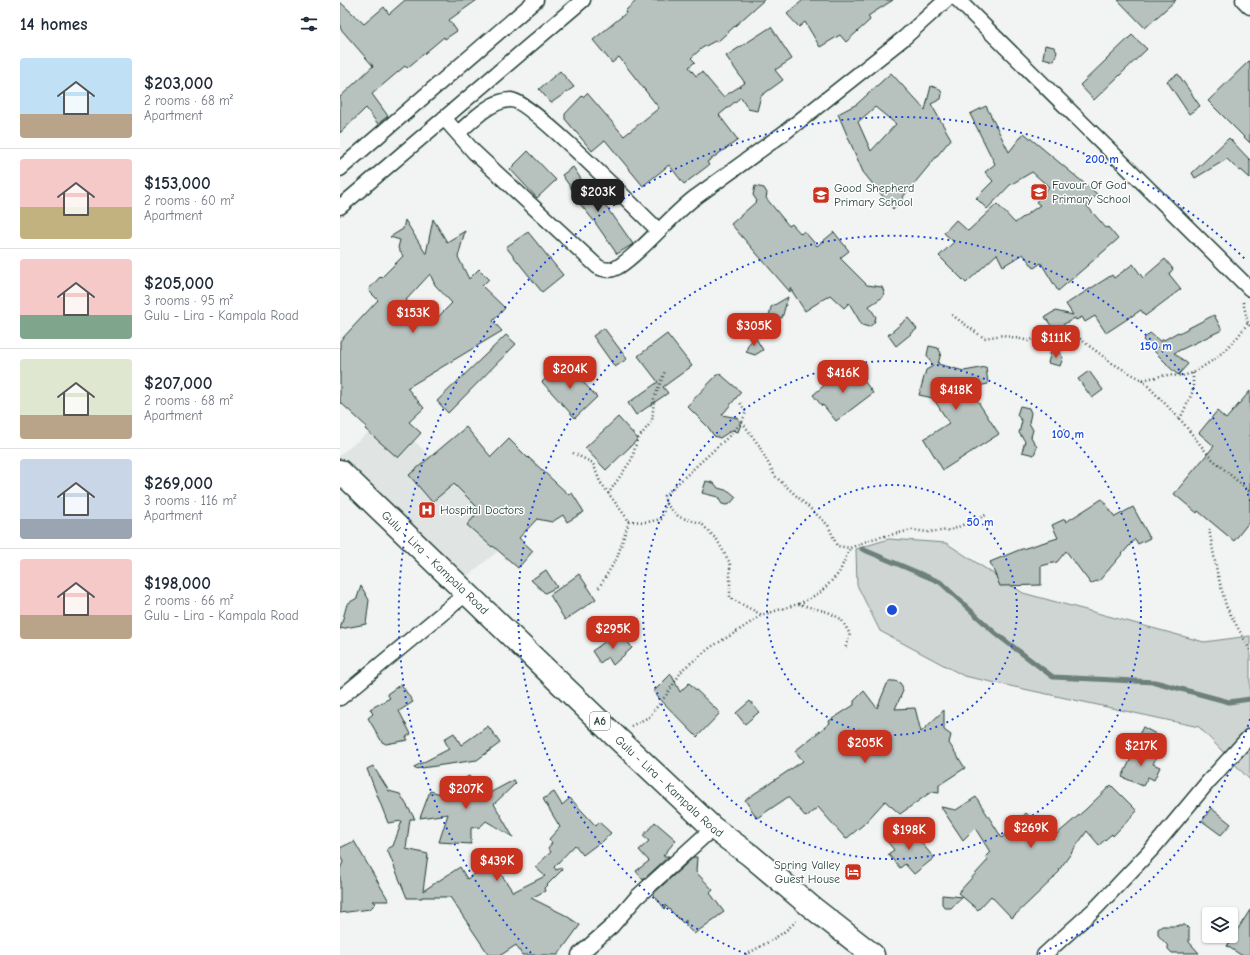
<!DOCTYPE html>
<html lang="en">
<head>
<meta charset="utf-8">
<style>
	:root { --surface:#fff; --page:#f6f6f7; --text:#1f2937; --muted:#747a83; --line:#e0e1e3; --accent:#c8321e }
	body { margin:0; font-family:"Comic Neue",sans-serif; background:var(--page); color:var(--text); height:100vh; display:flex; flex-direction:column; font-size:15px; white-space:nowrap }
	* { box-sizing:border-box; margin:0 }
	p { font-size:13px; color:var(--muted) }
	.icon { flex:none; width:22px; height:22px; fill:none; stroke:currentColor; stroke-width:2; stroke-linecap:round; stroke-linejoin:round }
	.map { position:relative; flex:1; overflow:hidden }
	.details { display:flex; flex-direction:column; background:var(--surface); width:340px }
	.details>* { flex:none }
	.fabs { position:absolute; left:862px; top:907px; display:grid; gap:8px }
	.fabs a { display:grid; place-items:center; width:36px; height:36px; border-radius:4px; background:var(--surface); box-shadow:0 1px 3px #0004; font-size:20px }
	.price { position:absolute; translate:-50% -34px; padding:0 9px; border-radius:8px; background:var(--accent); color:#fff; font-size:13px; line-height:26px; filter:drop-shadow(0 1px 2px #0008) }
	.price::after { content:''; position:absolute; left:50%; top:24px; width:12px; height:9px; margin-left:-6px; background:inherit; clip-path:polygon(0 0,100% 0,50% 100%) }
	.price.on { background:#222; color:#fff }
	ul { padding:0; list-style:none }
	li { display:flex; align-items:center; gap:12px; height:100px; padding:0 20px }
	li+li { border-top:1px solid var(--line) }
	li span { display:grid; place-items:center; flex:none; width:112px; height:80px; border-radius:4px; color:#555 }
	li>.icon { margin-inline-start:auto }
	span .icon { width:48px; height:48px; fill:#fffc; stroke-width:1 }
	li b { font-size:17px }
	h2 { display:flex; justify-content:space-between; align-items:center; height:48px; padding:0 20px; font-size:17px }
	main { display:flex; flex:1; min-height:0 }
	.map>svg:first-child { display:block }
	.built { fill:#e0e4e3 }
	.green { fill:#ced5d3; stroke:#768984 }
	.lines { fill:none; stroke-linecap:round; stroke-linejoin:round }
	.stream { stroke:#6d807b; stroke-width:5 }
	.building { fill:#b7c1bd; stroke:#1f3d34; fill-rule:evenodd }
	.minor-casing { stroke:#1f3d34; stroke-width:17 }
	.primary-casing { stroke:#1f3d34; stroke-width:25 }
	.path { stroke:#1f3d34; stroke-width:2.5; stroke-dasharray:1 3; stroke-linecap:butt }
	.minor { stroke:#fff; stroke-width:14 }
	.primary { stroke:#fff; stroke-width:22 }
	.ring { fill:none; stroke:#1d4ed8; stroke-width:2; stroke-dasharray:2 4 }
	.labels { text-anchor:middle; stroke-width:3; stroke-linejoin:round; paint-order:stroke }
	.shield { fill:#fff; stroke:#627771; stroke-width:1 }
	.shield-label { font-size:11px; font-weight:bold; fill:#1f3d34 }
	.poi-label { font-size:12px; fill:#1f3d34; stroke:#fff; text-anchor:start }
	.street-label { font-size:12px; fill:#1f3d34; stroke:#fff }
	.centre { fill:#1d4ed8; stroke:#fff; stroke-width:2 }
	.ring-label { font-size:12px; text-anchor:middle; font-weight:bold; fill:#1d4ed8; stroke:#fff; stroke-width:3; stroke-linejoin:round; paint-order:stroke }
</style>
</head>
<body>
<main>
<section class="details">
<h2>14 homes<svg class="icon" aria-label="filters" viewBox="0 0 24 24"><path d="M4 7h16M4 17h16"/><circle cx="9" cy="7" r="2"/><circle cx="15" cy="17" r="2"/></svg></h2>
<ul>
<li><span style="background:linear-gradient(#bfe0f5 70%,#b9a48a 0)"><svg class="icon" aria-label="home" viewBox="0 0 24 24"><path d="M3 11l9-7 9 7M6 9v11h12V9"/></svg></span><div><b>$203,000</b><p>2 rooms · 68 m²</p><p>Apartment</p></div></li>
<li><span style="background:linear-gradient(#f6c9c9 60%,#c2b280 0)"><svg class="icon" aria-label="home" viewBox="0 0 24 24"><path d="M3 11l9-7 9 7M6 9v11h12V9"/></svg></span><div><b>$153,000</b><p>2 rooms · 60 m²</p><p>Apartment</p></div></li>
<li><span style="background:linear-gradient(#f6c9c9 70%,#7fa58c 0)"><svg class="icon" aria-label="home" viewBox="0 0 24 24"><path d="M3 11l9-7 9 7M6 9v11h12V9"/></svg></span><div><b>$205,000</b><p>3 rooms · 95 m²</p><p>Gulu - Lira - Kampala Road</p></div></li>
<li><span style="background:linear-gradient(#dfe7d0 70%,#b9a48a 0)"><svg class="icon" aria-label="home" viewBox="0 0 24 24"><path d="M3 11l9-7 9 7M6 9v11h12V9"/></svg></span><div><b>$207,000</b><p>2 rooms · 68 m²</p><p>Apartment</p></div></li>
<li><span style="background:linear-gradient(#c9d6e8 75%,#9aa5b1 0)"><svg class="icon" aria-label="home" viewBox="0 0 24 24"><path d="M3 11l9-7 9 7M6 9v11h12V9"/></svg></span><div><b>$269,000</b><p>3 rooms · 116 m²</p><p>Apartment</p></div></li>
<li><span style="background:linear-gradient(#f6c9c9 70%,#b9a48a 0)"><svg class="icon" aria-label="home" viewBox="0 0 24 24"><path d="M3 11l9-7 9 7M6 9v11h12V9"/></svg></span><div><b>$198,000</b><p>2 rooms · 66 m²</p><p>Gulu - Lira - Kampala Road</p></div></li>
</ul>
</section>
<div class="map">
<svg width="910" height="955" viewBox="0 0 910 955">
	<rect width="100%" height="100%" fill="#f2f3f3"/>
	<filter id="ink" filterUnits="userSpaceOnUse"><feTurbulence type="fractalNoise" baseFrequency=".025" numOctaves="2"/><feDisplacementMap in="SourceGraphic" scale="8" xChannelSelector="R" yChannelSelector="G"/><feConvolveMatrix kernelMatrix="1 2 1 2 8 2 1 2 1" color-interpolation-filters="sRGB"/></filter>
	<g filter="url(#ink)">
		<!-- built -->
		<path class="built" d="M49,416l124,123 -62,50 -111,-107v-27z"/>
		<!-- green -->
		<path class="green" d="M549,539l57,4 77,50 181,49 46,-6v144l-51,-53 -235,-51 -84,-45 -23,-46 -1,-36z"/>
		<g class="lines">
			<!-- stream -->
			<path class="stream" d="M522,549l78,33 55,51 58,44 102,5 74,20 21,-3"/>
		</g>
		<!-- building -->
		<path class="building" d="M65,0h72l-28,20 8,11 -12,8 -1,-2 -37,31 -2,-2 -33,28 16,22 -10,8 -12,-16 -26,25v-36l33,-31 -33,-38v-26l24,22 20,-17 5,7z
			M297,0h127l-47,42 -2,-1 -13,7 -11,10 4,4 -6,5 7,9 6,-4 21,25 22,-14 -19,-27 45,-29 21,32 -17,11 8,10 -22,16 -4,15 -9,-2 -7,-12 -22,18 19,25 -31,22 2,3 -25,19 -15,-19 -26,21 -38,-46 -13,11 -27,-32v-5l17,-18 1,1 4,-4 37,43 35,-28 -40,-51 -7,6 -19,-23 33,-27 -1,-2z
			M463,0h90l-25,16 2,4 -24,22 -6,-7 -20,12 -15,-25 -6,5 -12,-13z
			M778,0h58l-31,28z
			M792,35l15,14 -53,51 -14,-15z
			M705,45l9,2 3,5 -3,9 -11,-3z
			M910,60v83l-42,-42z
			M220,71l14,16 -23,16 -12,-14z
			M551,73l34,37 6,-24 9,3 2,5 -1,5 -10,5 20,35 -48,58 1,1 -11,11 -30,-37 -25,-58 19,-10zM535,107l21,17 -25,27 -13,-29z
			M838,74l22,32 -11,8 -22,-33z
			M646,106l23,46 15,-19 73,61 -10,12 19,22 2,-1 10,12 -60,52 -17,-28 -7,5 -11,-14 -20,12 -6,-12 -31,29 -27,-27 15,-14 -10,-9 12,-13 12,11 29,-27 18,19 25,-18 -4,-3 13,-15 -17,-15 -22,13 -23,24 -11,-11 17,-17 -8,-9 10,-8 -25,-50z
			M889,138l21,22v18l-9,-8 -2,1 -12,-12 -32,19 -3,-5z
			M188,151l28,29 -19,18 -27,-29z
			M233,167l26,39 4,-3 9,12v-1l21,30 -16,10 -23,-33 -18,-22 2,-1 -16,-23z
			M415,186l9,2 3,5 -1,5 23,28 3,-2 9,10 3,-3 13,15 17,-14 15,19 -9,7 27,27 15,2 2,5 -1,5 -14,9 7,11 -2,6 -5,4 -7,-2 -13,-22 -5,5 -14,-13 -25,16 -15,-23v4l-59,-68 26,-23 -4,-6z
			M93,219l14,23 18,-11 -7,26 11,22 10,-10 10,10 -7,7 23,22 -12,13 9,10 -95,57 17,20 -15,14 12,11 -23,25 -33,-29 2,-2 -27,-25v-61l38,-41 -10,-10 12,-13 1,1 22,-22 -5,-8 2,-8 -10,-3 13,-8 2,-9 21,34zM90,274l5,11 17,18 -20,20 -26,-23z
			M188,232l35,43 -21,17 -36,-45z
			M825,259l8,10 -4,5 12,15 -36,27 -4,-6 -35,23 -11,-17 -10,6 -3,-5 -6,3 -1,-2 -18,10 -5,-1 -7,-10 10,-6 18,4 -7,-11 46,-29 2,3 19,-14 10,14z
			M448,297l-6,21 -13,-2 2,-9z
			M874,315l8,15 -48,23 14,11 -10,11 -11,-10v-1l-24,-24 7,-7 11,9 2,-3 1,1 14,-8 1,1z
			M568,318l9,11 -21,17 -8,-11z
			M264,328l23,31 -12,8 -22,-31z
			M327,334l25,32 -29,21 5,6 -32,22 -8,-12 30,-21 -20,-26z
			M166,335l10,9 -68,69 -11,-12z
			M415,337l8,13 -8,5 -9,-3 2,-7z
			M589,346l9,2 3,5 -3,11 26,7 22,-4 2,17 -19,4 30,46 -56,36 -19,-31 25,-16 -16,-25 -14,-3 7,-25 7,-4 -6,-11z
			M711,351l9,2 3,5 -3,8 -12,-3z
			M223,363l5,3 29,31 -22,21 -33,-36z
			M507,366l12,14 3,-2 11,15 -37,28 -13,-16 -1,1 -9,-11z
			M749,371l14,19 -11,8 -14,-19z
			M379,373l22,19 -19,23 16,3 3,6 -3,8 -6,-2 -12,8 -6,-2 -6,-9 -21,-21z
			M910,391v130l-16,20 -36,-30 -1,2 -23,-19 40,-48 -15,-13 18,-22 9,8z
			M680,406l9,2 2,5 -2,10 4,7 -2,7 6,10 -3,8 -12,-3 3,-11 -6,-8 3,-12 -5,-6z
			M278,417l20,22 -32,31 -21,-22z
			M126,427l25,30 18,-18 19,19v-1l41,38 3,-2 12,19 -17,10 -4,-7 -11,7 -15,-3 -18,19 14,13 -15,17 -25,-22 -1,1 -25,-22 13,-15 -26,-26 -22,18 -23,-27z
			M366,481l8,2 4,5 11,3 7,6 -6,7 -4,1 -4,-1 -2,-3 -2,-4 -16,-4z
			M762,499l13,18 18,-10 17,31 -12,6 -3,-5 -37,43 -2,-1 -5,3 -25,-33 -9,11 -16,4v19l-41,1 -10,-24 29,-12 39,-12 -6,-13 13,-6 1,3z
			M206,570l11,17 -12,6 -14,-13z
			M239,574l17,25 -13,9 -18,12 -15,-25z
			M21,586l8,14 -3,24 -26,5 7,-25 10,-6z
			M283,634l9,14 -19,17 -5,-8 -8,6 -8,-12 14,-10 2,3z
			M331,674l9,18 9,-9 31,30 -23,24 -44,-45z
			M551,681h4l5,2 2,3 1,5 -8,18 20,-1 6,24 23,-22v20l7,5 -2,8 16,25 -26,17v8l-8,-1 -31,22 -15,-13 -21,23 -18,15 -28,-32 -12,10 -18,-20 -31,21 -12,-18 58,-39 -8,-10 35,-28 -1,-2 25,-16v-4l10,-10 13,17 10,-24z
			M61,684l12,18 -14,9 12,23 -5,3 2,3 -22,4 -4,-2 -14,-24 5,-4 -3,-5 20,-11 -3,-4z
			M410,701l9,11 -14,12 -9,-11z
			M148,726l12,17 -23,17 -62,9 -1,-2 35,-18 -5,-10 10,-6 7,12z
			M803,727l13,7 -7,13 -13,-7z
			M797,746l20,10 -4,8 7,3 -6,13 -6,-3 -5,9 -21,-9z
			M33,766l16,25 11,3 15,25h-5l-4,30 22,5 -5,37 37,-24 7,12 26,-17 20,30 32,-16 -10,-9 16,-15 -3,-4 4,-5 -3,-4 11,-12 -17,-28 11,-7 8,13 8,-7 26,28 3,-4 12,11 -11,11 -1,-1 -16,12 -8,-10 -21,22 2,3 5,-2 1,2 -18,18 1,3 -14,7 34,17 15,10 -22,30h-36l-6,-10 -15,10h-12l-39,-58h-28v1h-15l-20,-49 6,-3 9,-25 -14,2 -21,-54z
			M129,776l13,21 32,-17 2,3 -22,21 19,33 -27,-16 -6,6 -9,1v16l-32,-2 9,-28 -28,4 10,-27 15,4 3,-7z
			M771,785l26,26 -24,25 -1,-2 -13,11 -12,-14 -28,39 1,1 -6,6v1l-42,40 -21,-22 -13,14 -20,-17 30,-33 -3,-3 5,-5 -15,-24 -12,12 -22,-33 15,3 20,-13 26,41 24,-25 27,26 4,-5 28,-24z
			M871,808l20,16 -10,11 -19,-14z
			M315,822l21,18 -13,16h6l-26,24 -7,-9 13,-10 -10,-11 10,-9 -6,-5z
			M567,825l27,33 -20,16 -9,-10 -5,4 -12,-14 6,-4 -7,-9z
			M14,841l35,60h-16l3,2 -6,6 -30,4v-44l3,-7 -3,-7v-7z
			M354,857h3l-1,15 17,18 -3,3 14,19 -30,22 -8,-8v-6l-3,3 -18,-18v4l-12,-15z
			M602,895l21,2 -12,11h-6l-3,-4z
			M910,910v45h-9l-14,-9z
			M839,925h6l4,4v13l10,11h-27l-4,-4v-3l-10,-11v-6l4,-3h16z"/>
		<g class="lines">
			<defs>
				<path id="minor" d="M618,0l292,289
					M903,0l7,7
					M104,118l30,34 124,115c6,3 12,4 18,1 8,-4 15,-11 22,-17 19,-17 35,-36 55,-52l91,-66 120,-95 42,-38
					M118,133c14,-12 33,-33 53,-33 19,0 128,112 148,131
					M0,169l196,-169
					M0,207l243,-207
					M0,698l127,-105
					M239,955l33,-29 25,-29 76,-69
					M704,955l53,-48 56,-59 55,-66 42,-46"/>
				<g id="primary">
					<path id="s1" d="M0,471l274,264 99,93 37,27 59,50 64,50"/>
				</g>
			</defs>
			<!-- minor casing -->
			<use href="#minor" class="minor-casing"/>
			<!-- primary casing -->
			<use href="#primary" class="primary-casing"/>
			<!-- path -->
			<path class="path" d="M903,302l5,21 2,3
				M612,315l32,23 19,-3 26,6 23,-11 28,9 32,24 30,17 23,-5 17,1 11,-3 22,-14 21,-20 12,-16
				M853,373v18l-13,28 30,38 40,35
				M802,380l38,39
				M402,422l16,22 17,32 53,49 9,21 13,2 22,-9 40,-9 16,2 23,-2 35,-15
				M233,453l20,10 7,19 29,39 -12,37 -19,31
				M268,494l24,-35 5,-19 15,-19 2,-22 11,-28
				M326,504l-2,-8 64,-59 14,-15 4,-10 -7,-11
				M289,521l19,1 13,-3 5,-15 13,13 22,6 16,17 13,23v35l32,17 36,-11 30,8 13,7 9,15 -5,15
				M869,529l8,43 9,34 24,44
				M459,604l22,-12 18,-19 11,-25
				M291,726l18,-9 18,-23 16,-25 28,-22 22,-13 29,-19
				M406,955c19,-12 37,-19 52,-36"/>
			<!-- minor -->
			<use href="#minor" class="minor"/>
			<!-- primary -->
			<use href="#primary" class="primary"/>
		</g>
	</g>
	<!-- distance rings -->
	<g class="ring">
		<circle cx="552" cy="610" r="125"/>
		<circle cx="552" cy="610" r="249"/>
		<path d="M910 719A374 374 0 0 1 698 954M406 954A374 374 0 1 1 910 501"/>
		<path d="M191 953A498 498 0 0 1 907 261"/>
	</g>
	<!-- icons -->
	<defs>
		<symbol id="school-square" viewBox="-11 -11 22 22"><rect x="-9" y="-9" width="18" height="18" rx="4" fill="#c8321e" stroke="#fff"/><path d="M0-5L7-2L0 1L-7-2ZM-4 1L0 2.5L4 1V4Q0 6-4 4Z" fill="#fff"/></symbol>
		<symbol id="hospital-square" viewBox="-11 -11 22 22"><rect x="-9" y="-9" width="18" height="18" rx="4" fill="#c8321e" stroke="#fff"/><path d="M-5-5h3v3.5h4V-5h3V5h-3V1.5h-4V5h-3Z" fill="#fff"/></symbol>
		<symbol id="hotel-square" viewBox="-11 -11 22 22"><rect x="-9" y="-9" width="18" height="18" rx="4" fill="#c8321e" stroke="#fff"/><path d="M-6-4.5h1.5V1H6V5H4.5V3h-9V5H-6ZM-4 0a1.8 1.8 0 1 1 3.6 0ZM.5 0V-2.5h3Q6-2.5 6 0Z" fill="#fff"/></symbol>
	</defs>
	<g fill-rule="evenodd">
		<use href="#school-square" x="689" y="182" width="20" height="20"/>
		<use href="#school-square" x="471" y="185" width="20" height="20"/>
		<use href="#hospital-square" x="77" y="500" width="20" height="20"/>
		<use href="#hotel-square" x="503" y="862" width="20" height="20"/>
	</g>
	<g class="labels">
		<!-- shield labels -->
		<rect class="shield" x="250" y="712" width="20" height="18" rx="3"/>
		<g class="shield-label">
			<text x="260" y="725">A6</text>
		</g>
		<!-- poi labels -->
		<g class="poi-label">
			<text x="712" y="189">Favour Of God<tspan x="712" dy="14">Primary School</tspan></text>
			<text x="494" y="192">Good Shepherd<tspan x="494" dy="14">Primary School</tspan></text>
			<text x="100" y="514">Hospital Doctors</text>
			<text x="500" y="869" text-anchor="end">Spring Valley<tspan x="500" dy="14">Guest House</tspan></text>
		</g>
		<!-- street labels -->
		<g class="street-label">
			<text dy="4" stroke="none"><textPath href="#s1" startOffset="132">Gulu - Lira - Kampala Road</textPath></text>
			<text dy="4" stroke="none"><textPath href="#s1" startOffset="456">Gulu - Lira - Kampala Road</textPath></text>
		</g>
	</g>
	<circle cx="552" cy="610" r="6" class="centre"/>
	<g class="ring-label">
		<text x="762" y="163">200 m</text>
		<text x="816" y="350">150 m</text>
		<text x="728" y="438">100 m</text>
		<text x="640" y="526">50 m</text>
	</g>
</svg>
<div class="fabs">
<a><svg class="icon" aria-label="layers" viewBox="0 0 24 24"><path d="M12 4l9 5-9 5-9-5zM3 14l9 5 9-5"/></svg></a>
</div>
<b class="price on" style="left:258px;top:213px">$203K</b>
<b class="price" style="left:73px;top:334px">$153K</b>
<b class="price" style="left:414px;top:347px">$305K</b>
<b class="price" style="left:716px;top:359px">$111K</b>
<b class="price" style="left:230px;top:390px">$204K</b>
<b class="price" style="left:503px;top:394px">$416K</b>
<b class="price" style="left:616px;top:411px">$418K</b>
<b class="price" style="left:273px;top:650px">$295K</b>
<b class="price" style="left:525px;top:764px">$205K</b>
<b class="price" style="left:801px;top:767px">$217K</b>
<b class="price" style="left:126px;top:810px">$207K</b>
<b class="price" style="left:691px;top:849px">$269K</b>
<b class="price" style="left:569px;top:851px">$198K</b>
<b class="price" style="left:157px;top:882px">$439K</b>
</div>
</main>
</body>
</html>
